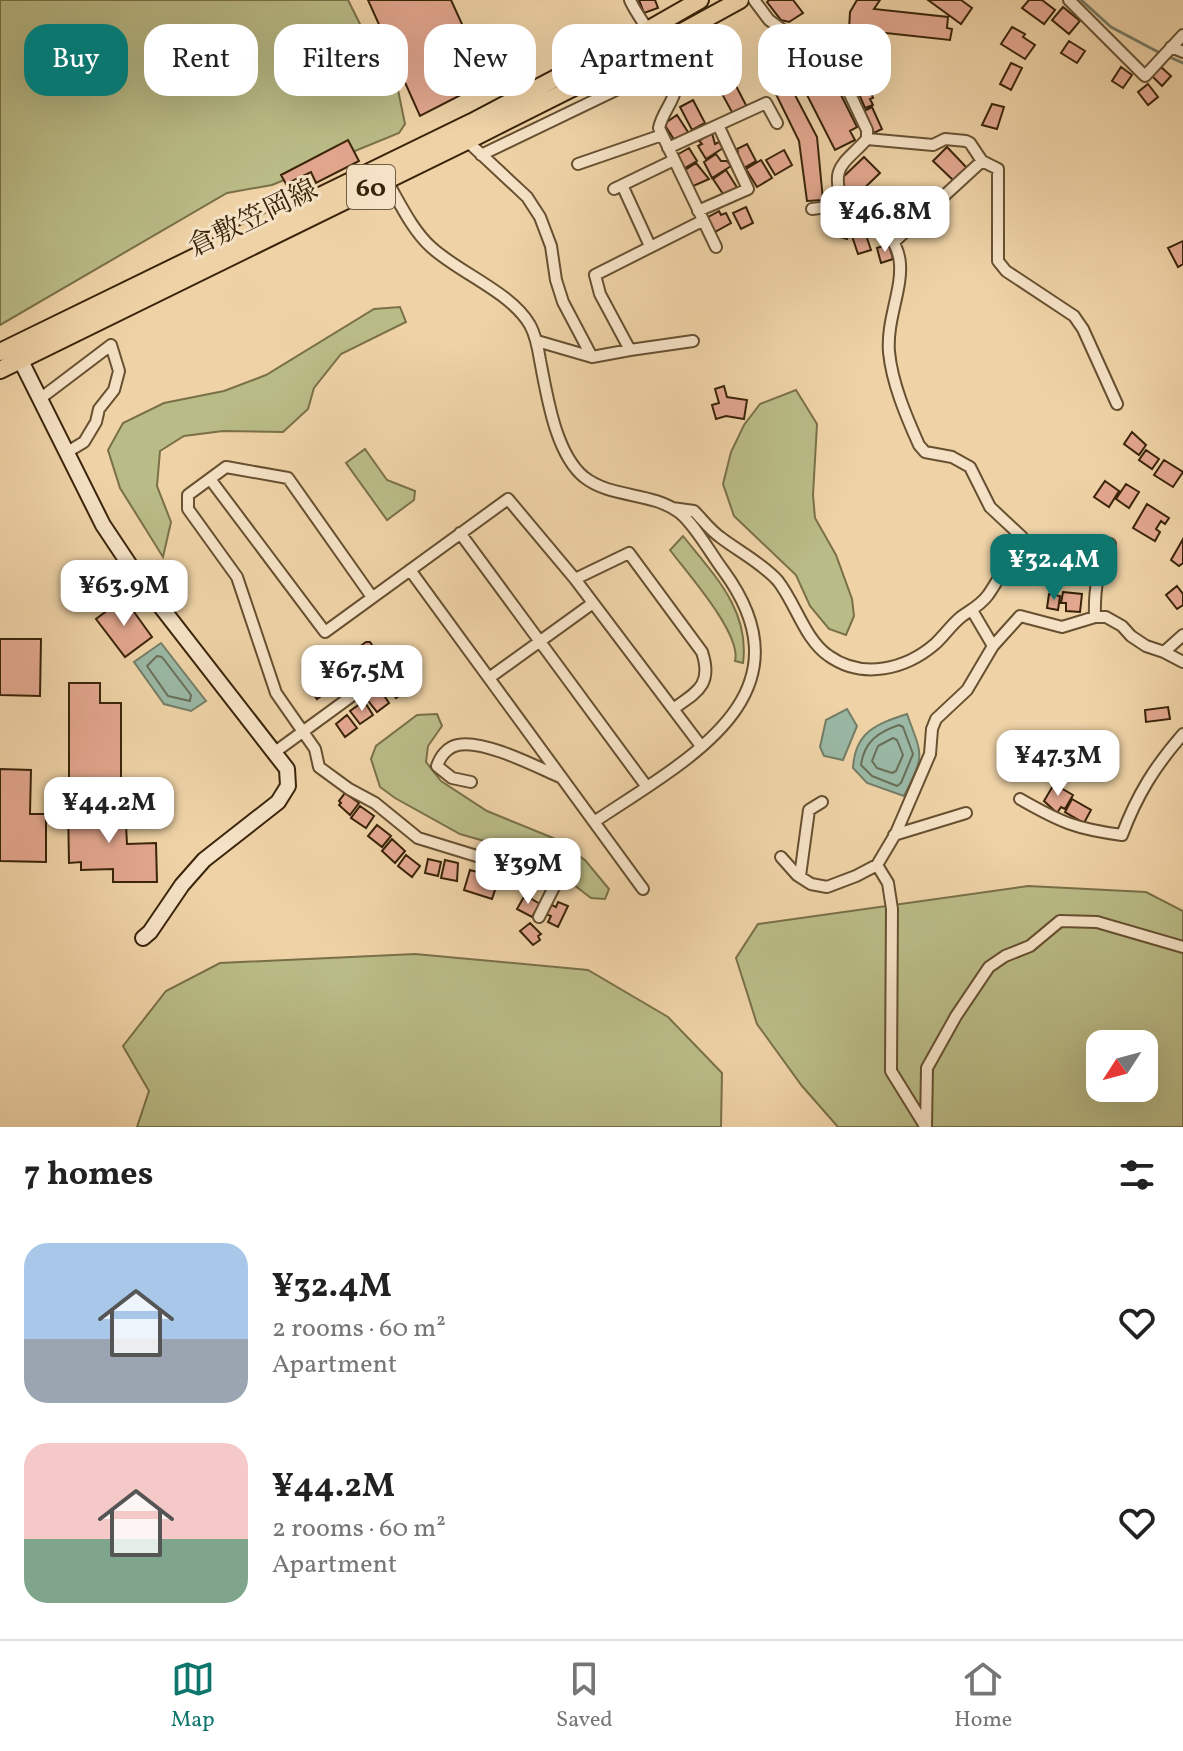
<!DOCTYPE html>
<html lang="en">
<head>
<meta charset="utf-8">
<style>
	:root { --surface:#fff; --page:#f6f6f6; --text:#222; --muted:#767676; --line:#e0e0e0; --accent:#0f766e }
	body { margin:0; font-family:Vollkorn,"Noto Serif JP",serif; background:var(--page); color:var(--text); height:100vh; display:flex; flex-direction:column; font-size:30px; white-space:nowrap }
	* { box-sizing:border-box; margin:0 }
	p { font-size:26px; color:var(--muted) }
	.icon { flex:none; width:44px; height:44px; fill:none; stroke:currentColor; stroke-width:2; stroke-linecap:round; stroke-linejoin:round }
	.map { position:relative; height:1127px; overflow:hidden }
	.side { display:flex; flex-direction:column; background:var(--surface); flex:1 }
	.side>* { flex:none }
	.hud { position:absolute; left:24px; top:24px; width:1136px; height:72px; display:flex; gap:16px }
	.needle { width:52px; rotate:234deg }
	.controls { position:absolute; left:1086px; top:1030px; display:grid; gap:16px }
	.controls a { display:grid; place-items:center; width:72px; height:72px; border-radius:16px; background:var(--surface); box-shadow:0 8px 32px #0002; font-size:40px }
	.price { position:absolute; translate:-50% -68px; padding:0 18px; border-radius:16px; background:#fff; color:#222; font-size:26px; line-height:52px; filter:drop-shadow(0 2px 4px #0008) }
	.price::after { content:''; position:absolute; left:50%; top:48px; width:24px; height:18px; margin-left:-12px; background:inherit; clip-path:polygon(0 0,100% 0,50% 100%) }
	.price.active { background:var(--accent); color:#fff }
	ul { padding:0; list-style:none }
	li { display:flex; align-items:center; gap:24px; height:200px; padding:0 24px }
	li span { display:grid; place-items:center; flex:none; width:224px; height:160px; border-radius:24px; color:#555 }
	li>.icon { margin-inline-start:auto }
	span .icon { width:96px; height:96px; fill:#fffc; stroke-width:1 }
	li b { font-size:34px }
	h2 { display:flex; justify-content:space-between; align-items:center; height:96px; padding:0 24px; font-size:34px }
	.pill { padding:0 28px; border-radius:24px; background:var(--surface); box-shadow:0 8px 32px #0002; font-size:28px; line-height:72px }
	.pill.active { background:var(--accent); color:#fff }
	.tab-bar { display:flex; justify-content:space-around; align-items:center; height:112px; border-top:2px solid var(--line); background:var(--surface); font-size:22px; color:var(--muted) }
	.tab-bar a { display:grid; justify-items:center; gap:4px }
	.tab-bar .active { color:var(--accent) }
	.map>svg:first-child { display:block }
	.green { fill:#babc87; stroke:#7a7048; stroke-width:2; fill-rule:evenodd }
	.water { fill:#9ab8a5; stroke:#747d67; stroke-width:2 }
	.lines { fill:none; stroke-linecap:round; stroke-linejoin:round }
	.shore { stroke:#6a6e57; stroke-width:2 }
	.stream { stroke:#747d67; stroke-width:3 }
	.building { fill:#e3a78f; stroke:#3a2409; stroke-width:2 }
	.street-casing { stroke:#675030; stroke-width:14 }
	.secondary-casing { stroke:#3a2409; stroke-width:18 }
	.primary-casing { stroke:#3a2409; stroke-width:20 }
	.street { stroke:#f5e2c6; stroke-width:10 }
	.secondary { stroke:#f5e2c6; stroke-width:14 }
	.primary { stroke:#efd3a7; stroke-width:16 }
	.labels { text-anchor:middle; stroke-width:6; stroke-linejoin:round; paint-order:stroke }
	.shield { fill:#f5e2c6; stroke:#725d42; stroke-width:2 }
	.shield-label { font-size:26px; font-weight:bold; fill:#3a2409 }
	.street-label { font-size:28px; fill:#3a2409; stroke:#f5e2c6 }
</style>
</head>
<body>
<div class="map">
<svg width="1183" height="1127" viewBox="0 0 1183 1127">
	<rect width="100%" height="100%" fill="#efd3a7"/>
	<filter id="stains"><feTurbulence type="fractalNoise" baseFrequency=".0025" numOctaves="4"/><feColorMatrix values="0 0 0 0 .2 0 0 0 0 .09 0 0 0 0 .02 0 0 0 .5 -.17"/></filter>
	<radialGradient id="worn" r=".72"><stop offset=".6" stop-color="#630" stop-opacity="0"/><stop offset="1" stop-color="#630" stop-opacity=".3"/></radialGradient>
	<!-- green -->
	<path class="green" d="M0,0h348l34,68 16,22 7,34 -6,9 -127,52 -45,8 -227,132z
		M400,307l6,15 -65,32 -27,34 -6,21 -25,23 -60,-1 -39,5 -24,15 -3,35 14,36 -8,35 -43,-69 -12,-38 15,-27 41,-20 60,-12 42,-16 108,-66z
		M796,390l21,34 -4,71 2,23 21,37 16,44 2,17 -8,19 -17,-6 -19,-23 -14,-31 -62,-59 -11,-32 8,-32 13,-27 16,-21z
		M365,449l22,31 28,11 -1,9 -27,20 -41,-57z
		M683,536c31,39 67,74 60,127l-8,-2c7,-27 -48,-88 -65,-111z
		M437,714l5,12 -14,20 -2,16 15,19 46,30 66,27 32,22 24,29 -4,10 -14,-1 -35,-27 -37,-20 -59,-17 -65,-36 -15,-11 -9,-28 5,-13 41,-31z
		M1028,886l118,6 37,19v216h-345l-36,-41 -45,-62 -21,-66 22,-34zM1100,1044h44v44h-44z
		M415,954l173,16 80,47 54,56 -1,54h-584l12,-36 -26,-45 43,-55 54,-28z"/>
	<!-- water -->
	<path class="water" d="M161,643l45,58 -15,10 -27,-7 -30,-42z
		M847,709l10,17 -14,34 -19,-4 -4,-9 6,-27z
		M907,714c16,44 18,39 -3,82l-37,-13 -14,-15c2,-36 23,-44 54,-54z"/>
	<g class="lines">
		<!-- shore -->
		<path class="shore" d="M157,656l5,1 29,38 -1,6 -22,-5 -21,-30z
			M899,725l4,2 10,27 -12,29 -4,3 -25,-10 -11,-11c3,-23 17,-33 38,-40z
			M893,738l4,2 6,15 -7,16 -4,2 -15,-5 -5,-7 6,-15z"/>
		<!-- stream -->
		<path class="stream" d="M1081,0l30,27 49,26
			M1167,56l16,7"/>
	</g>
	<!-- building -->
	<path class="building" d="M368,0h83l37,81 -68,35z
		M639,0h16l3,8 -14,5z
		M769,0h24l10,13 -14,9 -8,-2 -14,-18z
		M857,0h23l-6,9 74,8 -1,11 5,1 -2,11 -101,-11 1,-17z
		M928,0h33l11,8 -11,16z
		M1029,0h13l13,10 -11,14 -22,-16z
		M1063,7l17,14 -11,13 -17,-14z
		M1012,27l13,7 -2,3 12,8 -10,14 -24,-15z
		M1069,41l16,10 -8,12 -16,-10z
		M1011,63l11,5 -11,22 -11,-6z
		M1121,67l11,8 -9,13 -11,-7z
		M1161,67l10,9 -9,10 -10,-10z
		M783,72l34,65 6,63 -16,1 -8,-60 -30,-61z
		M867,82l6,16 -3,1 3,6 -8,3 -9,-21z
		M735,84l12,23 -14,7 -12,-22z
		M1148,84l10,13 -10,8 -10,-13z
		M829,85l5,10 6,-2 17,34 -7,4 5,9 -20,10 -28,-55z
		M693,100l12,23 -13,7 -12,-23z
		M992,104l12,3 -7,22 -15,-4z
		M872,107l10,22 -8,4 -10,-22z
		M677,115l11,17 -13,9 -11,-17z
		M712,133l3,11 4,-2 4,6 -17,11 -8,-13 4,-2 -3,-3z
		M348,140l11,21 -43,22 -5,-11 -25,12 -5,-9z
		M747,144l9,17 -14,8 -6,-16 2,-1 -1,-3z
		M947,147l20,21 -13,13 -21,-20z
		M689,148l8,13 -14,8 -8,-13z
		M784,150l8,15 -17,10 -9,-15z
		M716,154l5,7h6l4,5 -19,12 -8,-16z
		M864,157l16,16 -25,24 -16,-16z
		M761,160l11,18 -15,9 -11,-18z
		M696,163l13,16 -18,8 -9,-15z
		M726,170l12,19 -13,8 -12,-18z
		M746,207l7,16 -12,6 -8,-16z
		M719,211l2,4 5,-2 5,10 -16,9 -9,-14z
		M832,217l20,6 -5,16 -20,-6z
		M864,229l7,21 -13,4 -7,-21z
		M1183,241v23l-5,3 -10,-19z
		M889,244l4,15 -12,4 -4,-15z
		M724,386l3,11 20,3 -3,19 -18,-3 -10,3 -4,-14 7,-2 -4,-14z
		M1132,432l14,13 -7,10 -15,-11z
		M1146,450l13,9 -7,10 -13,-9z
		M1164,460l19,12 -10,15 -19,-12z
		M1105,481l14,10 -10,16 -15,-10z
		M1126,484l13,8 -10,16 -13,-9z
		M1147,504l22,14 -4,6 -4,-3 -5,8 4,3 -5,9 -22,-13z
		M1183,539v24l-4,3 -8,-6z
		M1177,586l6,8v11l-6,4 -11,-14z
		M1063,592l19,2 -2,18 -14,-1v-8h-5z
		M1049,594l11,2 -2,14 -11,-2z
		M124,598l28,39 -27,20 -29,-38z
		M0,639h41l-1,57 -40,-1z
		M366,642h4l9,13 -10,7 -11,-14z
		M355,651l10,14 -13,9 -10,-13z
		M338,664l10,13 -14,10 -10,-13z
		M397,676l10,14 -11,8 -11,-16z
		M319,677l10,13 -12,9 -10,-13z
		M69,683h31v20h21v76h-52z
		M382,686l4,6 -3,2 6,9 -12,9 -11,-14z
		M364,701l9,14 -13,9 -10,-13z
		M1168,707l2,12 -24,3 -1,-12z
		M347,715l10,13 -12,9 -9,-13z
		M0,769l31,1 -1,44h16v48l-46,-1z
		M1054,784l19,11 -8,14 -4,-2 -4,6 -13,-12z
		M345,793l14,10 -9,12 -11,-10 2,-2 -2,-2z
		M1072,799l19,11 -7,13 -19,-11z
		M125,806l2,38 29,-1 1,39h-44v-13l-32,1v-8l-12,1 -1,-56z
		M360,806l14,10 -8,12 -15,-10z
		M377,825l14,11 -9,11 -14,-11z
		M392,839l13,12 -10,12 -13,-12z
		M406,855l14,11 -8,11 -14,-11z
		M428,859l13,3 -3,14 -13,-3z
		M445,860l13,3 -1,18 -16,-3z
		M470,870l29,8 -7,21 -28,-9z
		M525,895l15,9 -8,13 -15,-8z
		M558,902l10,4 -10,21 -10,-5 3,-6 -6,-2 5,-10 6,3z
		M530,923l11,11 -3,2 2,4 -7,5 -13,-14z"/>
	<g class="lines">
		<defs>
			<path id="street" d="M630,0c10,24 50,66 46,88 -3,15 -14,25 -17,40l57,119
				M754,0l15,20 70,51 28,59v9l66,6 12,-6 21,2 4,2 12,18
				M1069,0l76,76 38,-41
				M1171,47l12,5
				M467,141l60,56 13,20 11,29 5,34 7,22 29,55
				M668,148l50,-23
				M481,155l189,-91
				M578,164l84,-29
				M384,176c14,23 27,53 47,71 28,26 80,45 99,78 6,11 8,22 10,35 7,35 15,93 44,117 28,22 67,14 96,36 15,12 31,41 43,57 93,126 -37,190 -129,252
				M622,185l28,61
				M614,189l60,-29
				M843,205c-13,-39 -1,-39 24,-66
				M698,211l50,-22 -30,-64 48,-22 11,20
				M895,241l87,-80 16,8v92l8,10 68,45 9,13 34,75
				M537,341l55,16 38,-7 -30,-56 -5,-19 107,-54
				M630,350l63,-9
				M41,398l70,-53 8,26 -5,19 -15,19 -3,13 -12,20 -15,9
				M210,479l115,153 183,-133 67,80 126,167
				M672,508l22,3c8,8 16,19 26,26 18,14 42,26 58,44 18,23 27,59 51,75 34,24 77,13 106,-12 9,-8 16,-19 26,-27 9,-7 19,-11 27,-22 13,-19 23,-39 34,-58l-32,-30 -20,-40 -18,-10 -27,-5 -6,-7c-13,-29 -27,-62 -30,-93 -4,-49 36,-94 -15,-130 -25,-18 -33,-17 -62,-13
				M460,533l187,254
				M410,570l233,319
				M575,579l54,-26 73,99c11,33 -5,40 -29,57
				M372,597l-84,-119 -62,-11 -38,28v14l49,68 39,116 39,56 4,18 30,22 26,14 43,35 88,27 48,22 -15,30
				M1095,617c-1,-28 3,-49 15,-73
				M993,646l27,-30 42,11 33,-10h11l16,9 9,10 15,10 18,6 19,-17
				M1164,652l19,10
				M489,678l104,-75
				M275,752l115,-84
				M471,782l-19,-4 -15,-12c3,-9 10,-19 21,-21 25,-6 79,22 102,32
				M1020,799c40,23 56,30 102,36 15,-40 33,-69 61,-101
				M894,835l72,-22
				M781,857l16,18 14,9 16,3 29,-11 21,-11 19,-32 34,-79 2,-25 4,-10 31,-29 26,-44 -20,-34
				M877,865l11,18 4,26 -1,162 34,55
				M800,876l9,-66 13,-8
				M926,1127l1,-59 29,-52 33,-49 16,-11 25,-10 30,-25 37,1 86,25"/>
			<path id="secondary" d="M17,353l86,172 34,51 150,193 1,17 -10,16 -74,58 -22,25 -32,47 -7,6"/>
			<path id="primary" d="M0,352l472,-230 174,-91 54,-31
				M0,370l467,-229 191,-96 82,-45"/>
		</defs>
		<!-- street casing -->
		<use href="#street" class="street-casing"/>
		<!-- secondary casing -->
		<use href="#secondary" class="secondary-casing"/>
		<!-- primary casing -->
		<use href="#primary" class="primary-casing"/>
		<!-- street -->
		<use href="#street" class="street"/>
		<!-- secondary -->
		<use href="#secondary" class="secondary"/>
		<!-- primary -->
		<use href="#primary" class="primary"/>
	</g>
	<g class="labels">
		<!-- shield labels -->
		<rect class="shield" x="347" y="165" width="48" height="44" rx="6"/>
		<g class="shield-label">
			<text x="371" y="196">60</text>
		</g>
		<!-- street labels -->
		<g class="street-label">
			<text transform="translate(252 217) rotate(-26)" y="10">倉敷笠岡線</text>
		</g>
	</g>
	<rect width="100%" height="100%" filter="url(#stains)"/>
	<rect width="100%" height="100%" fill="url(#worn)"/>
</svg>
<div class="controls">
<a><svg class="needle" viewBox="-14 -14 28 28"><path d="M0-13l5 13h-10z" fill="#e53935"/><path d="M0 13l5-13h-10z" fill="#767676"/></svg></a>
</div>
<b class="price" style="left:885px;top:254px">¥46.8M</b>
<b class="price active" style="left:1054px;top:602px">¥32.4M</b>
<b class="price" style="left:124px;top:628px">¥63.9M</b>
<b class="price" style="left:362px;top:713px">¥67.5M</b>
<b class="price" style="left:1058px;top:798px">¥47.3M</b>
<b class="price" style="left:109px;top:845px">¥44.2M</b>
<b class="price" style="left:528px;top:906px">¥39M</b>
<div class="hud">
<a class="pill active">Buy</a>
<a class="pill">Rent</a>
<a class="pill">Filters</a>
<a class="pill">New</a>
<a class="pill">Apartment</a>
<a class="pill">House</a>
</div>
</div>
<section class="side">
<h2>7 homes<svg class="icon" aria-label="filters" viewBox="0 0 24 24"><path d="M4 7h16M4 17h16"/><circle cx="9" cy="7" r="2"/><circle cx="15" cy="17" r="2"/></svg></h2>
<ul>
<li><span style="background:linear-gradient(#a9c7e8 60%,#9aa5b1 0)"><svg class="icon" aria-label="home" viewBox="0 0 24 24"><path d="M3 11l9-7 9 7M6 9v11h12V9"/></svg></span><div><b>¥32.4M</b><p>2 rooms · 60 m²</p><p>Apartment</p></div><svg class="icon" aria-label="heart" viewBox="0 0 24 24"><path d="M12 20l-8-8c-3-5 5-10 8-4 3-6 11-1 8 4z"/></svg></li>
<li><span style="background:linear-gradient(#f6c9c9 60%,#7fa58c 0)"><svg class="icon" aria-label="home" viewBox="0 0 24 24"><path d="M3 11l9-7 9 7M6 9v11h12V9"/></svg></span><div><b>¥44.2M</b><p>2 rooms · 60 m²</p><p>Apartment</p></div><svg class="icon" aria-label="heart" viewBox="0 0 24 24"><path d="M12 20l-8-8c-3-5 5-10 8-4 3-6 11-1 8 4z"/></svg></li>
</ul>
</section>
<nav class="tab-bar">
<a class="active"><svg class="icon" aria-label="map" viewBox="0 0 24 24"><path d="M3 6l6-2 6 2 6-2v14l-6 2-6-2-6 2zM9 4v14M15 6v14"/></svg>Map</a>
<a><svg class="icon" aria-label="saved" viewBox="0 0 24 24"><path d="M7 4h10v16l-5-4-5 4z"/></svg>Saved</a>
<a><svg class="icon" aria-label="home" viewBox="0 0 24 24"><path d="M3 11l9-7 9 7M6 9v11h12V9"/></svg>Home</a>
</nav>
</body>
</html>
